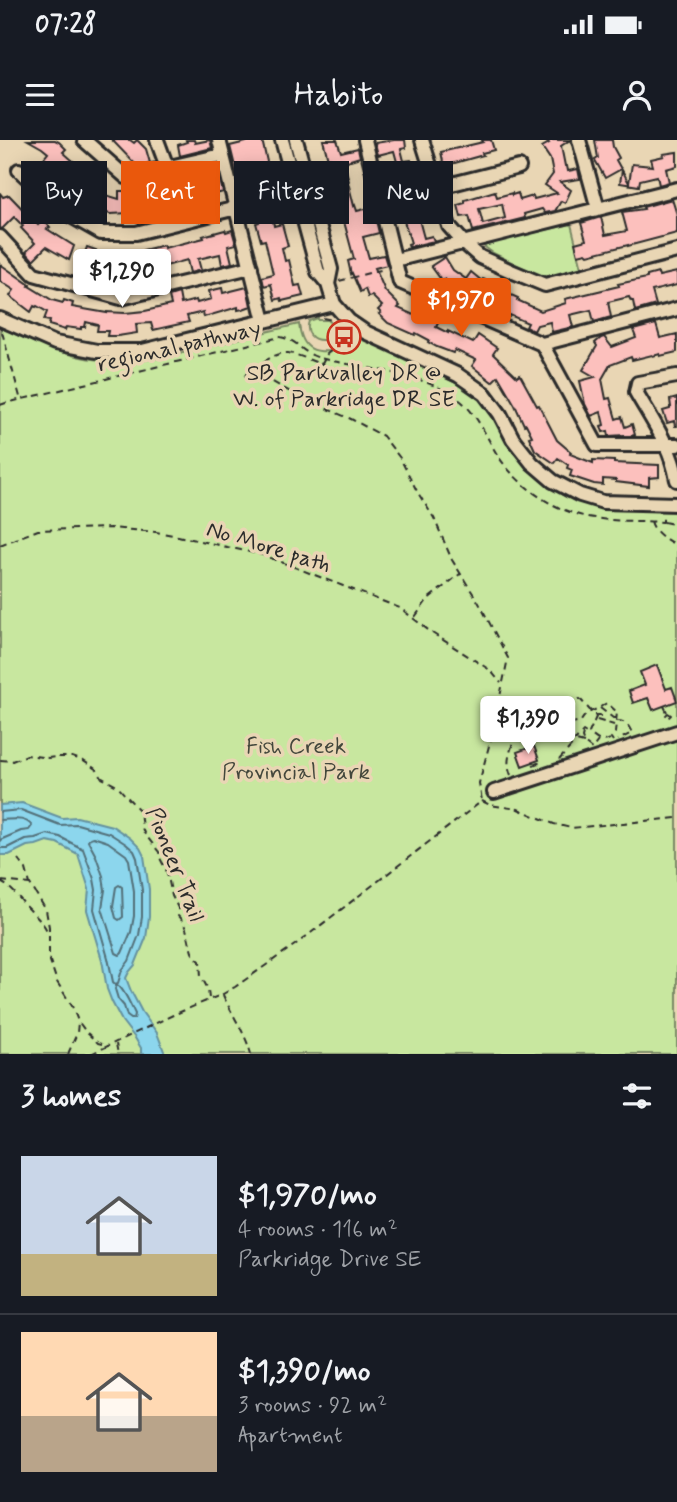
<!DOCTYPE html>
<html lang="en">
<head>
<meta charset="utf-8">
<style>
	:root { --surface:#171b24; --page:#20242c; --text:#f1f3f6; --muted:#9ea1a6; --line:#363941; --accent:#ea580c }
	body { margin:0; font-family:Mynerve,sans-serif; background:var(--page); color:var(--text); height:100vh; display:flex; flex-direction:column; font-size:26px; white-space:nowrap }
	* { box-sizing:border-box; margin:0 }
	p { font-size:23px; color:var(--muted) }
	.icon { flex:none; width:38px; height:38px; fill:none; stroke:currentColor; stroke-width:2; stroke-linecap:round; stroke-linejoin:round }
	.map { position:relative; height:914px; overflow:hidden }
	.panel { display:flex; flex-direction:column; background:var(--surface); flex:1 }
	.panel>* { flex:none }
	.hud { position:absolute; left:21px; top:21px; width:635px; height:63px; display:flex; gap:14px }
	.price { position:absolute; translate:-50% -60px; padding:0 16px; border-radius:7px; background:#fff; color:#222; font-size:23px; line-height:46px; filter:drop-shadow(0 2px 4px #0008) }
	.price::after { content:''; position:absolute; left:50%; top:42px; width:21px; height:16px; margin-left:-10px; background:inherit; clip-path:polygon(0 0,100% 0,50% 100%) }
	.price.current { background:var(--accent); color:#fff }
	ul { padding:0; list-style:none }
	li { display:flex; align-items:center; gap:21px; height:175px; padding:0 21px }
	li+li { border-top:2px solid var(--line) }
	li span { display:grid; place-items:center; flex:none; width:196px; height:140px; border-radius:0px; color:#555 }
	li>.icon { margin-inline-start:auto }
	span .icon { width:84px; height:84px; fill:#fffc; stroke-width:1 }
	li b { font-size:30px }
	h2 { display:flex; justify-content:space-between; align-items:center; height:84px; padding:0 21px; font-size:30px }
	.pill { padding:0 24px; border-radius:0px; background:var(--surface); box-shadow:0 4px 18px #0003; font-size:24px; line-height:63px }
	.pill.current { background:var(--accent); color:#fff }
	.status { display:flex; justify-content:space-between; align-items:center; height:49px; padding:0 35px; background:var(--surface); direction:ltr }
	.status svg { height:19px; fill:currentColor }
	header { display:flex; justify-content:space-between; align-items:center; height:91px; padding:0 21px; background:var(--surface); font-size:32px; font-weight:600 }
	.map>svg:first-child { display:block }
	.green { fill:#c8e79f; stroke:#7a8965; stroke-width:2 }
	.water { fill:#8cd6ed; stroke:#65929f; stroke-width:2 }
	.lines { fill:none; stroke-linecap:round; stroke-linejoin:round }
	.shore { stroke:#526f79; stroke-width:2 }
	.building { fill:#fcc0bd; stroke:#2b2b2b; stroke-width:2; fill-rule:evenodd }
	.minor-casing { stroke:#2b2b2b; stroke-width:18 }
	.path { stroke:#2b2b2b; stroke-width:2; stroke-dasharray:7 5; stroke-linecap:butt }
	.minor { stroke:#e9d6b4; stroke-width:12 }
	.labels { text-anchor:middle; stroke-width:7; stroke-linejoin:round; paint-order:stroke }
	.street-label { font-size:23px; fill:#2b2b2b; stroke:#e9d6b4 }
	.poi-label { font-size:23px; fill:#2b2b2b; stroke:#e9d6b4 }
	.park-label { font-size:23px; fill:#43473c; stroke:#e9d6b4 }
</style>
</head>
<body>
<div class="status"><b>07:28</b><svg viewBox="0 0 49 12"><path d="M0 12V9h3v3zM5 12V6h3v6zM10 12V3h3v9zM15 12V0h3v12zM26 1h20v11H26zM47 4h2v5h-2z"/></svg></div>
<header><svg class="icon" aria-label="menu" viewBox="0 0 24 24"><path d="M4 6h16M4 12h16M4 18h16"/></svg>Habito<svg class="icon" aria-label="person" viewBox="0 0 24 24"><circle cx="12" cy="8" r="4"/><path d="M4 21q1-7 8-7t8 7"/></svg></header>
<div class="map">
<svg width="677" height="914" viewBox="0 0 677 914">
	<rect width="100%" height="100%" fill="#e9d6b4"/>
	<filter id="ink" filterUnits="userSpaceOnUse"><feTurbulence type="fractalNoise" baseFrequency=".0143" numOctaves="2"/><feDisplacementMap in="SourceGraphic" scale="14" xChannelSelector="R" yChannelSelector="G"/><feConvolveMatrix kernelMatrix="1 2 1 2 8 2 1 2 1" color-interpolation-filters="sRGB"/></filter>
	<g filter="url(#ink)">
		<!-- green -->
		<path class="green" d="M571,84l11,44 -36,9 -6,-1 -47,-23 -11,-8z
			M318,178v2h10l8,7 -4,7 -8,6c-12,1 -19,-7 -15,-19z
			M299,184c3,27 16,30 41,26l11,-17 67,30 38,20 22,13 14,15 23,41 13,16 17,16 21,13 21,6 90,7v544h-677v-724l5,-2c55,27 90,39 153,30z"/>
		<!-- water -->
		<path class="water" d="M22,663l40,15 15,-1 35,9 18,12 10,10 4,8 5,33v28l-3,21 -11,27 -6,7 -3,6 5,13 11,21 15,21 8,21h-24v-6l-6,-10 -13,-17 -10,-19 -5,-13 -5,-29 -15,-50 2,-21 -11,-35 -21,-11 -10,-2 -11,4 -9,1 -18,9h-9v-50z"/>
		<g class="lines">
			<!-- shore -->
			<path class="shore" d="M0,672l21,-2 39,15 17,-1 32,9 17,11 8,7 3,7 5,32v27l-3,18 -10,26 -7,9 -4,13 -3,1 -2,-2 -5,-24 -14,-49 2,-19 -2,-11 -11,-30 -23,-12 -13,-3 -12,4 -10,1 -18,9h-7
				M0,680c12,0 24,-4 32,6l-3,4 -8,1 -21,9
				M93,697l15,5 18,13 3,5 5,31v25l-3,16 -9,21 -2,2 -4,-2 -14,-45 3,-18 -2,-14 -7,-20 -8,-15 2,-3z
				M119,745l3,2 1,30 -4,3 -3,-2 -3,-12 3,-19z
				M117,845c7,3 14,21 18,29l-1,5h-3l-4,-3 -3,-10 -6,-7 -3,-10z"/>
		</g>
		<!-- building -->
		<path class="building" d="M28,0h27l4,2 7,7 -3,3 19,17 -2,2 12,9 3,12 24,7v-8h8v5l20,1 -4,-15 11,-2 7,22 -7,2 2,7 -17,6h-10v-4l-19,1 -19,-6 1,-2 -14,-11 5,-6 -19,-17 -6,6 -7,-7 3,-3 -10,-10 4,-5 -6,-5z
			M112,0h18l4,3 3,-3 9,9 4,14 -13,3z
			M186,0h8l1,3 15,-3 2,8 -32,8 -2,-11 9,-3z
			M245,0h17l9,39 -4,1 2,7 -13,3 -2,-7 -14,4 -10,-41 16,-4z
			M323,0h14l4,12 17,-4 2,9 -16,5 5,19 -1,1 6,24 1,-1 2,6 16,-4 6,26 -16,4 6,21 15,-3 3,10 -12,3 10,23 15,15 -2,2 27,12 2,-4 12,5 -3,6 12,6v-2l25,12 5,-8 19,13 -4,6 24,23 3,-2 17,31 2,-1 18,35 14,12 -1,2 23,9v-3l21,1v2l45,2v12l-10,1v8l-33,-4v-2l-13,-1v6l-9,-1 -24,-8 2,-6 -5,-2 1,-3 -10,-7 -4,5 -19,-13 -6,-13 3,-1 -6,-12 -2,1 -9,-20 -17,-29 -6,6 -20,-16 4,-6 -21,-10 -2,3 -16,-6 -9,-5 1,-2 -13,-7 -1,2 -27,-12 -9,-9 2,-1 -3,-3 4,-4 -10,-10 -4,1 -3,-8 -5,3 -8,-19 -1,1 -3,-13 6,-2 -16,-60 -6,1 -6,-22 7,-2 -1,-2h2l-4,-16 -2,1z
			M394,0h11l1,8 -5,1 3,12 7,-1 5,18h-2l6,26h2l3,10 -7,2 6,22 8,-2 2,5 -25,6 -1,-3 3,-1 -8,-25 -9,2 -3,-9 16,-4 -3,-13 -16,3 -2,-9 16,-4 -2,-11 -6,-22 -16,4 -3,-12z
			M482,0h9l3,10 -12,3 1,2 -39,11 -3,-14 42,-10z
			M546,0h24l-9,6 4,20h2l1,5 10,-2 2,10 -20,3 11,8 -6,13 -4,-2 -6,10 -10,2 -3,-4 -18,5 1,4 -52,13 -4,-15 -8,1 -3,-12 7,-2v-3l30,-9 2,6 15,-4v2l6,-2 2,7 13,-4 1,3 23,-6 -12,-8 8,-11 -3,-15 -8,-12 7,-4zM502,64l3,14 -22,6 -4,-15z
			M595,0h17l1,7 6,11 -3,2 5,9 -16,9 -10,-18 3,-2z
			M677,12v14l-11,3 3,13 -10,3 -2,-9 -17,4 -1,6 -19,-3 2,-13 7,13 3,-19 21,2 -2,-7 13,-3 -1,-2z
			M216,25l7,27 -7,2 1,2 -29,6 -3,-13 7,-2 1,-2 -4,-13z
			M0,53l3,4 6,-2 29,30 5,-5 7,7 -3,2 27,17 -5,14 -23,-13 -13,13 -7,-8 9,-9 -14,-15 2,-2 -9,-9 -12,12 -2,-1z
			M672,59l5,16v18l-49,13v-1l-40,10 -2,-2 -8,2 -3,-12 11,-3 -5,-17 20,-6 4,18 22,-4 -5,-19 22,-3 -1,-2z
			M272,75l2,11 8,-2 6,22 -6,2 3,13 4,-1 6,26 5,-1 3,11 -21,5 -1,-3 -6,2 -4,-16 -7,2 -2,-9 11,-3 -8,-34 -4,1 -5,-18 3,-1 -1,-3z
			M225,90l1,2 6,-2 4,14 -8,2 4,17 -10,2 -2,-11 -22,5 3,11 -11,3 -3,-13 -32,9 2,11 -10,3 -3,-18 -13,2v7h-19v-12h10v-8l21,-1v-3l21,-5v3l40,-10 -1,-2z
			M87,107l9,3 -3,7 2,1v1l7,3 -5,12 -18,-6z
			M445,117l8,13 13,9 5,-7 11,9 1,-2 10,4 -4,8 18,8 2,-5 9,4 -1,2 24,11 25,-8 -1,-4 54,-13 -1,-2 29,-6v-2l11,-3 1,3 18,-4v13l-25,6 4,14 -21,6 -2,-10h-2l-2,-4 -21,5 3,15 -17,5 -3,-12 -21,5 3,12 -21,5 -2,-10 -13,3 -3,6 -8,-4 2,-4 -18,-8 -1,2 -26,-13 -1,2 -11,-5 -27,-22 -2,2 -11,-15z
			M0,124l30,21 -1,1 23,14 11,3 1,-3 9,3 -1,4 35,6v-1l18,1 20,-2 26,-6 -2,-9 10,-3 2,11 15,-4 1,3 14,-4 -2,-8 13,-3 1,5 24,-6 4,19 -8,3 -5,1v-3l-34,10 -1,-5 -16,4 2,6 -36,8 -2,-7 -15,1 1,9 -19,3h-11l1,-5h-11l1,-6 -12,-3 -1,5h-4v2l-15,-2 -1,3 -16,-5 1,-4 -6,-1 3,-8 -10,-6 -1,1 -2,-1 -3,6 -21,-16 4,-6 -14,-9z
			M656,184l4,14 17,-4v18l-17,4v-2l-7,2 -1,-1 -20,5 -1,-3 -21,8 -8,14 4,20 4,-1 6,21 6,-2 3,10 7,-3 3,11 -5,1h-6v-1l-15,1 -1,-5 -5,1 -2,-6 3,-1 -3,-13 -10,4 -6,-12 -5,-23 15,-4 -12,-7 14,-24 -2,-3 6,-5 3,-1 8,10 24,-9 -3,-8z
			M677,258v28h-2l-1,-5 -7,2 -4,-12 7,-2v-2h1l-1,-7z
			M657,525l9,24 6,-2 5,14 -24,9 -5,-12 -15,5 -4,-12 16,-6 -5,-13z
			M534,606l5,14 -17,6 -5,-14z"/>
		<g class="lines">
			<defs>
				<path id="minor" d="M84,0l42,37 96,-22
					M157,0l10,27 13,55
					M219,0l45,181
					M282,0l36,132 10,12 6,20 15,17 16,11 93,43 27,19 15,20 13,25 19,24 21,18 27,14 23,7 74,2
					M296,0l35,129 -3,15
					M365,0l35,142 142,62 135,-35
					M422,0l27,86 15,17 16,14 31,14 34,14 132,-34
					M579,0l19,69
					M19,30l45,42 37,21h35l173,-43
					M436,48l83,-21
					M0,97l34,37 87,24 130,-31
					M395,120l282,-71
					M0,179l55,24 42,8h45l192,-47
					M542,204l55,101h80
					M677,236l-39,7 -2,9c17,30 35,54 41,88
					M494,652l183,-60"/>
			</defs>
			<!-- minor casing -->
			<use href="#minor" class="minor-casing"/>
			<!-- path -->
			<path class="path" d="M339,141l45,-12
				M323,178l9,2 7,7
				M2,192l18,65
				M346,192l-5,11 -14,11 -5,10c-11,-3 -22,-9 -34,-11 -14,-1 -30,13 -41,21l-2,3 24,3 32,18 50,21 32,17 17,22 18,35 16,25 18,42 27,43 29,55 -15,73 -14,52 3,18
				M0,265l6,-2 274,-66c19,4 17,11 32,18 7,4 27,7 36,9 37,7 74,12 106,32 22,14 31,39 44,60 21,31 58,57 96,62 22,4 46,2 69,4v-7
				M651,381c3,12 16,19 26,25
				M664,382l13,3
				M0,405l38,-15 72,-2 46,4 22,4 85,19 137,53 32,25 58,37 11,13
				M415,477l13,-18 32,-25
				M664,566l3,6
				M600,568l13,10h3
				M668,573l3,2 -3,3 -3,-2z
				M595,575h5l2,5
				M525,577c14,5 28,7 42,11l5,-5 9,-2c5,-9 10,-9 18,-13 3,-2 5,-4 8,-5l10,9 -2,21 -4,5 2,3
				M525,578l2,11 7,10
				M597,580l17,5
				M617,581c8,0 12,4 15,12l-14,7
				M583,594l-1,4 2,5 8,6 6,-8
				M584,603l-12,-3h4l7,-9 3,2
				M0,620l12,1 15,-6 21,3 8,-1h16l10,3 15,10 5,8 15,8 23,25 2,17 2,5 15,19 1,6 7,14 5,24 6,12v8c10,10 10,23 14,36l2,4 6,5 1,15 7,13 1,10
				M559,620l15,-17 -4,-4 -8,1 -1,-21 -6,-11 2,-3 23,-6 16,18 -7,16c7,6 12,11 21,6
				M533,625l5,-2 6,1
				M511,635c-5,-12 -2,-20 2,-32
				M482,661l8,4 28,4 36,15 17,4 106,-10
				M18,719l8,10 4,15 16,26 3,17v31l8,24 15,24 6,15 8,11 12,11 11,3
				M1,741l29,3
				M0,742c14,6 19,18 30,28 7,8 14,13 18,23
				M223,855c9,20 22,37 28,59
				M116,904l2,10
				M68,914l9,-21 1,-11
				M91,914l82,-39 50,-21 12,-7 64,-45 183,-141"/>
			<!-- minor -->
			<use href="#minor" class="minor"/>
		</g>
	</g>
	<!-- icons -->
	<defs>
		<symbol id="bus-ring" viewBox="-11 -11 22 22"><circle r="9.5" fill="#e9d6b4" stroke="#c8321e" stroke-width="1.5"/><path d="M-5-6H5V4H4V6H2V4H-2V6H-4V4H-5ZM-3.5-4V0h7V-4ZM-3.5 1.2v1.5H-2V1.2ZM2 1.2v1.5H3.5V1.2Z" fill="#c8321e"/></symbol>
	</defs>
	<g fill-rule="evenodd">
		<use href="#bus-ring" x="325" y="178" width="38" height="38"/>
	</g>
	<g class="labels">
		<!-- street labels -->
		<g class="street-label">
			<text transform="translate(179 205) rotate(-13)" y="8">regional pathway</text>
			<text transform="translate(269 406) rotate(17)" y="8">No More path</text>
			<text transform="translate(176 724) rotate(68)" y="8">Pioneer Trail</text>
		</g>
		<!-- poi labels -->
		<g class="poi-label">
			<text x="344" y="240">SB Parkvalley DR @<tspan x="344" dy="26">W. of Parkridge DR SE</tspan></text>
		</g>
		<!-- park labels -->
		<g class="park-label">
			<text x="296" y="613">Fish Creek<tspan x="296" dy="26">Provincial Park</tspan></text>
		</g>
	</g>
</svg>
<b class="price" style="left:122px;top:169px">$1,290</b>
<b class="price current" style="left:461px;top:198px">$1,970</b>
<b class="price" style="left:528px;top:616px">$1,390</b>
<div class="hud">
<a class="pill">Buy</a>
<a class="pill current">Rent</a>
<a class="pill">Filters</a>
<a class="pill">New</a>
</div>
</div>
<section class="panel">
<h2>3 homes<svg class="icon" aria-label="filters" viewBox="0 0 24 24"><path d="M4 7h16M4 17h16"/><circle cx="9" cy="7" r="2"/><circle cx="15" cy="17" r="2"/></svg></h2>
<ul>
<li><span style="background:linear-gradient(#c9d6e8 70%,#c2b280 0)"><svg class="icon" aria-label="home" viewBox="0 0 24 24"><path d="M3 11l9-7 9 7M6 9v11h12V9"/></svg></span><div><b>$1,970/mo</b><p>4 rooms · 116 m²</p><p>Parkridge Drive SE</p></div></li>
<li><span style="background:linear-gradient(#ffd9b3 60%,#b9a48a 0)"><svg class="icon" aria-label="home" viewBox="0 0 24 24"><path d="M3 11l9-7 9 7M6 9v11h12V9"/></svg></span><div><b>$1,390/mo</b><p>3 rooms · 92 m²</p><p>Apartment</p></div></li>
</ul>
</section>
</body>
</html>
